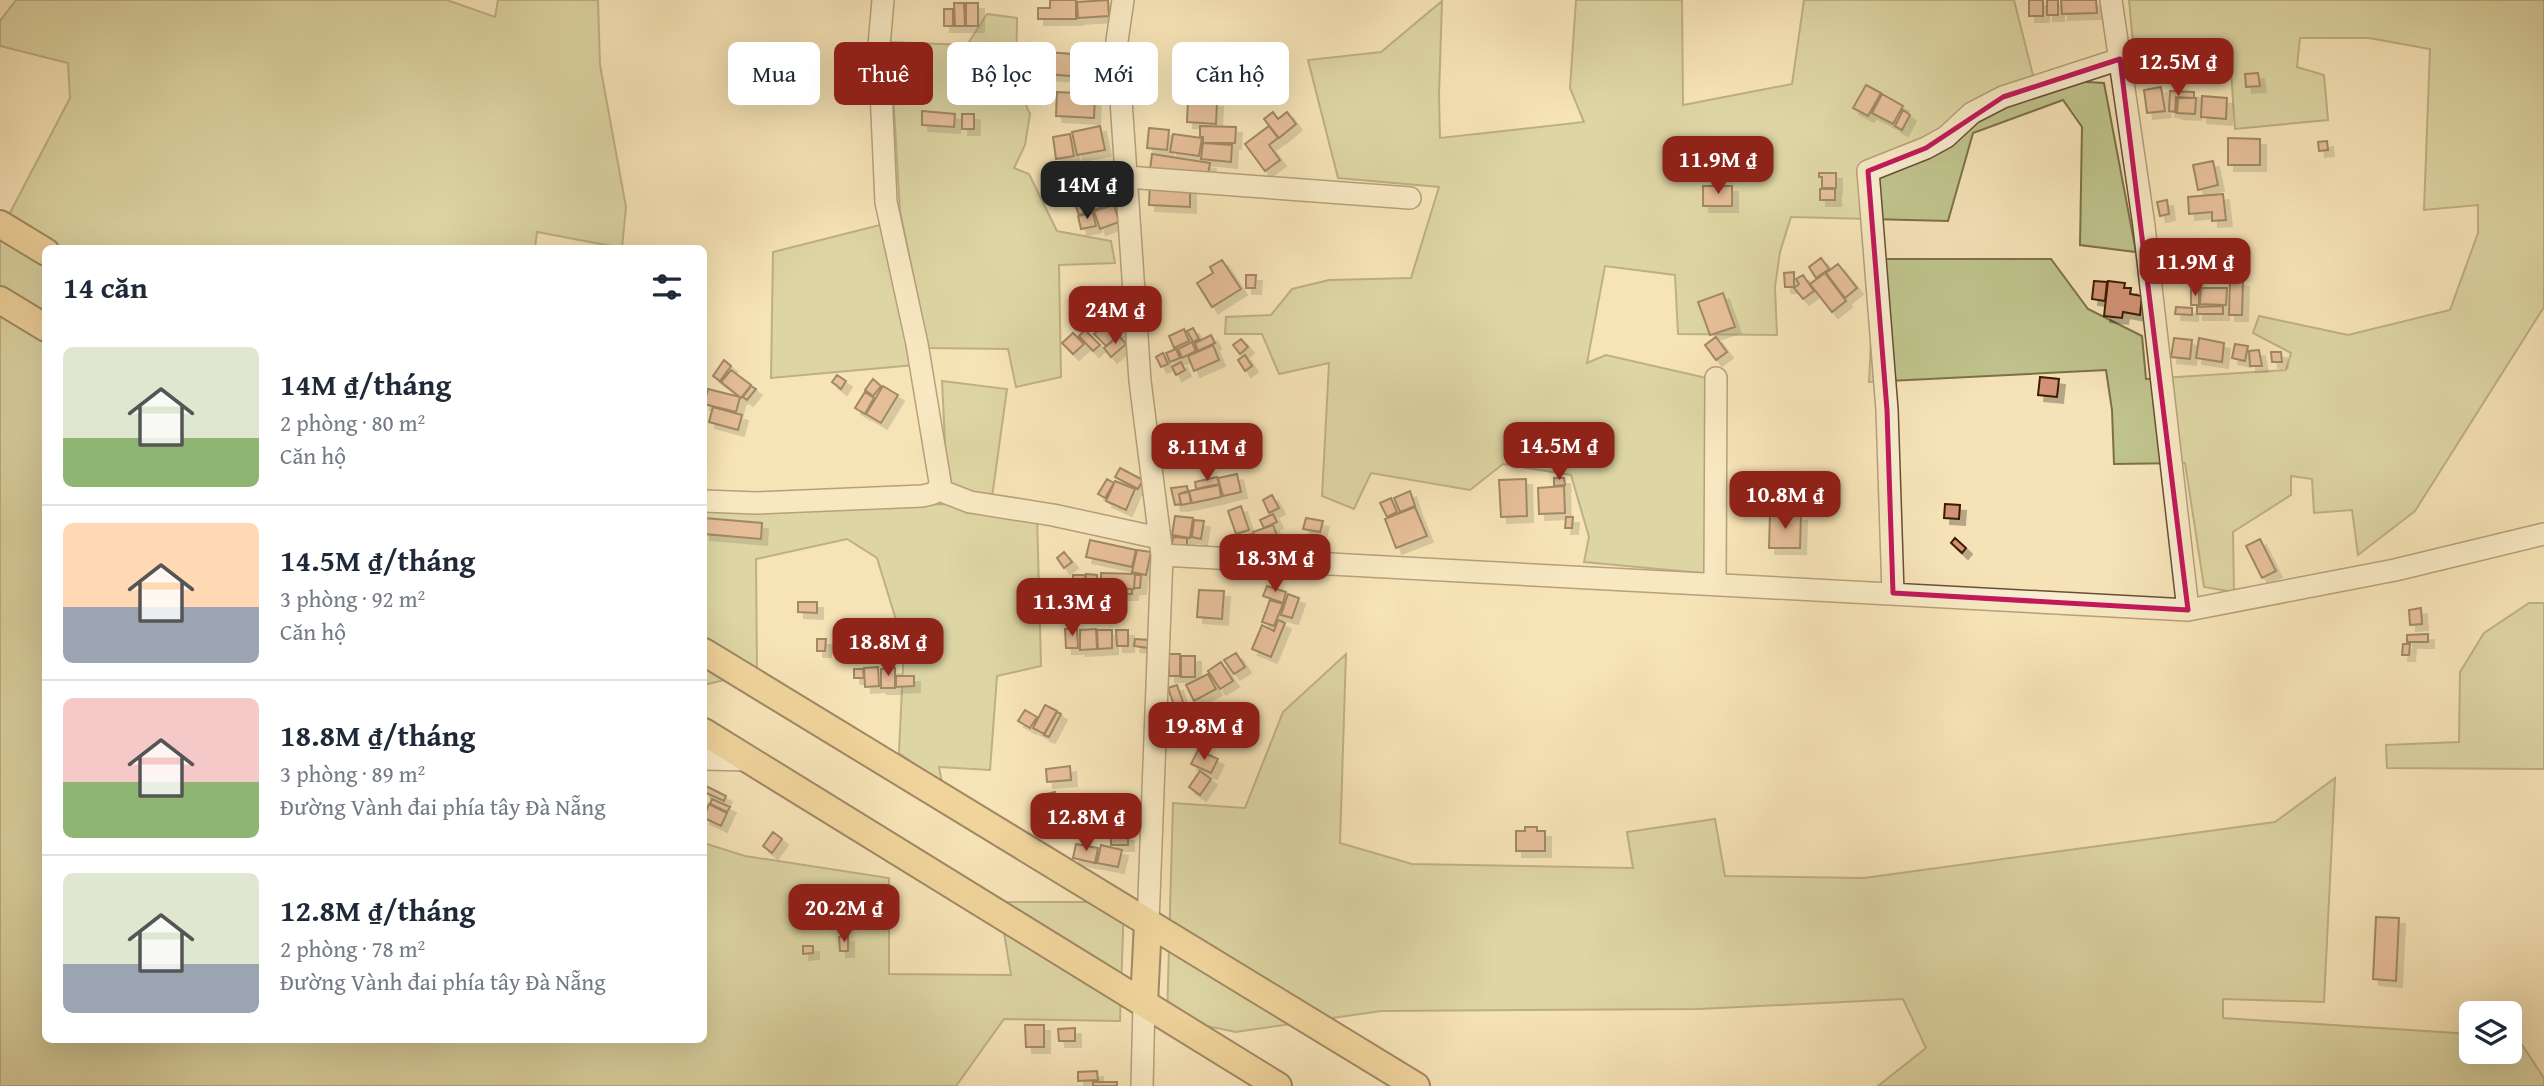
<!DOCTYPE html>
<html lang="vi">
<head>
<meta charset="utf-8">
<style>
	:root { --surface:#fff; --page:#f6f6f7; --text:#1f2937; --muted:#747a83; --line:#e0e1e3; --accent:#8f2418 }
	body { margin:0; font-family:"Gentium Book Plus",serif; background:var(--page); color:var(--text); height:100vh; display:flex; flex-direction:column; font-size:26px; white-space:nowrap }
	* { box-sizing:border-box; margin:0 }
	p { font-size:23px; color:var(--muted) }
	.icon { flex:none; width:38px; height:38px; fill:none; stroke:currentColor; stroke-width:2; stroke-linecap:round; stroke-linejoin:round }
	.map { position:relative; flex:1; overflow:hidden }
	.sheet { position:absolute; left:42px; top:245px; width:665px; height:798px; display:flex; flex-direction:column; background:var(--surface); border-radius:10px; box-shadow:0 7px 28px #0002 }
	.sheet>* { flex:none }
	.hud { position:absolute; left:728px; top:42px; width:665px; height:63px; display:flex; gap:14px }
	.buttons { position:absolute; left:2459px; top:1001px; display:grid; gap:14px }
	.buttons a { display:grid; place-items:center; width:63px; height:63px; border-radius:10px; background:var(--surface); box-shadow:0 7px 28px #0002; font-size:35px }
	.price { position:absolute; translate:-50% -60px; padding:0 16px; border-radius:14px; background:var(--accent); color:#fff; font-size:23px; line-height:46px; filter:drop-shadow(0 2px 4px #0008) }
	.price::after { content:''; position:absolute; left:50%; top:42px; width:21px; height:16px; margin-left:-10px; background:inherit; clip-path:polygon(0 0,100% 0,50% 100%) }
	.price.active { background:#222; color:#fff }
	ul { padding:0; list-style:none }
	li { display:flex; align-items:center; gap:21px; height:175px; padding:0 21px }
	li+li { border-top:2px solid var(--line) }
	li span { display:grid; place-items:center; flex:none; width:196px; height:140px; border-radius:10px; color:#555 }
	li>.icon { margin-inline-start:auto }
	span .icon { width:84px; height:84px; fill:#fffc; stroke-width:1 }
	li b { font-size:30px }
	h2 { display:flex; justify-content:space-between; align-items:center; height:84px; padding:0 21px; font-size:30px }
	.pill { padding:0 24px; border-radius:10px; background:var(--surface); box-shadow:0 7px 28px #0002; font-size:24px; line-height:63px }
	.pill.active { background:var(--accent); color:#fff }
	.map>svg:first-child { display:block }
	.green { fill:#bfc38c; stroke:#7d7048; stroke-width:2 }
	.building { fill:#d29274; stroke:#3b1c05; stroke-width:2; filter:url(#shadow) }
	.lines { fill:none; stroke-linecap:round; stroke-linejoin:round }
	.minor-casing { stroke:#6a4e32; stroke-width:24 }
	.major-casing { stroke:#3b1c05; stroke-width:30 }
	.minor { stroke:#f8edd0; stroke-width:21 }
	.major { stroke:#eac27c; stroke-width:26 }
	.marked { fill:none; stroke:#c2185b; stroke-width:5; stroke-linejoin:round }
</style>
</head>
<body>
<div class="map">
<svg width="2544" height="1086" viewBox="0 0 2544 1086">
	<defs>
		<filter id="shadow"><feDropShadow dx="6" dy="6" stdDeviation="0" flood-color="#0004"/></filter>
	</defs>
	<rect width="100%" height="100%" fill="#f5e3b7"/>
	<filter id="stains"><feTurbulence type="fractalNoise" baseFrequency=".00286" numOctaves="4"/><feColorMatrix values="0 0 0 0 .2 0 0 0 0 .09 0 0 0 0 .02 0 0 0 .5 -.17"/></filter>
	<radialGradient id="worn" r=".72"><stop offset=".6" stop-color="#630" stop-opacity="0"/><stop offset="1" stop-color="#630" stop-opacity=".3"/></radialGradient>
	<!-- green -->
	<path class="green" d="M16,0h431l48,17 3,-17h100l2,65 26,142 -4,41 -85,-16 -2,16h-489v792h658v-197l41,13 144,22v96l122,1 -12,-73h125l-4,119 -116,-2 -48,67h-956v-854l70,-134 -2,-35 -68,-17v-25z
		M1576,0h106l1,105 109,-21 12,-84h210l20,79 70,4 32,169 -56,-7 2,-118 -19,-27 -90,33 -25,88 -157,-4 -11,35 -5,35 2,48 -99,-1 -3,-59 -70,-9 -18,97 19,-8 105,24 12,196 -139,-13 5,-25 -18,-62 -68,-11 -33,26 -99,-17 -17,36 -32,-13 7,-133 -50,11 -17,-40h-37l1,-17 45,-2 21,-26 37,-9 82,-2 28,-91 -101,-9 -30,-118 73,-8 61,-51 -3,94 1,43 144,-16 -14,-34z
		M2129,0h415v307l-129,204 -57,44 -6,-45 -38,3 -2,-34 -21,-3v19l-58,37 1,60 -30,-5 -19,-124 -71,1 -2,-54 -6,-40 -237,12 6,-123h176l37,50 54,27 4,43 140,-9 5,-17 -38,-20 6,-17 89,19 102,-25 28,-77v-28l-54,5 6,-161 -61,-11h-69l-3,29 27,8 4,45 -93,9 -4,-58 -95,5z
		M987,14l30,4 -1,65 14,31 -5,31 -11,23 15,6 28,57 54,10 4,22 -56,2 2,112 -45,10 -8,-38 -80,-1 -28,-137 -10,-169 77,3z
		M884,224l30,141 -143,13 2,-126z
		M942,381l65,8 -15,108 45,18 4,151 -44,10 -7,94 -51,-3 3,16 -43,-30 5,-107 -27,-88 -30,-19 -91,20 1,113 -53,13v-173l244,-8z
		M2529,603h15v166l-157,-1 -1,-23 73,-3 1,-70 24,-39z
		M1346,654l-6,189 72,21 221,4 -6,-36 88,-13 10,57 139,2 411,-56 60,-44 -11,224 -101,-3v19l248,16v18h39v-15h7l27,41v8h-666l48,-38 -23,-49 -204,10 -318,2 -145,21 -69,-14 6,-215 72,5 38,-96z"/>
	<!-- building -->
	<path class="building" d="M1050,0h26v19h-38v-11h12z
		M1108,0l1,16 -31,2 -1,-16z
		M2029,0h14v16h-14z
		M2047,0h11v15h-11z
		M2061,0h35l1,13 -35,1z
		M954,3h10l1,23h-10z
		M966,3h12v23h-12z
		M944,9h9v17h-9z
		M1046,52l27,2 -2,22 -27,-2z
		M1191,63h14l-1,21 -13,-1z
		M1073,65l26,2 -1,14 -26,-3z
		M2258,73l2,13 -14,1 -1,-13z
		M1866,85l15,8 -13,23 -15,-8z
		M2161,87l4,24 -18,2 -3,-23z
		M2170,91l24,1v6l-18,-1 -1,15 -6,-1z
		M1057,92l38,2 -1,24 -38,-2z
		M1882,94l21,12 -10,18 -21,-11z
		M2202,96l25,2 -1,21 -25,-2z
		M2178,98h18l-1,16 -18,-1z
		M1188,100l29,1 -1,23 -29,-2z
		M1903,110l7,5 -8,15 -7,-4z
		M922,111l33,3 -1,13 -32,-2z
		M1273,112l5,7 9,-7 9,12 -17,14 -15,-19z
		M962,114h12v15h-12z
		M1100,126l5,24 -28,5 -5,-23z
		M1200,126l36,1 -1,16h-32v-6h-3z
		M1269,126l9,12 -9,7 11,15 -15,11 -20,-27z
		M1149,128l20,2 -2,20 -20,-2z
		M1070,134l4,22 -18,3 -3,-22z
		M1173,134l29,4 -3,18 -29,-4z
		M2228,138l32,1v26h-32z
		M2327,141l1,9 -9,1 -1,-9z
		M1203,143l29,2 -1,17 -30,-3z
		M1152,154l58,9 -3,16 -57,-9z
		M2213,161l5,24 -20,5 -5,-25z
		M1819,173h17v15h-14v-11h-3z
		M1150,182l40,1v24l-41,-2z
		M1703,186h29v20h-29z
		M1820,189h15v11h-15z
		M1107,192l5,12 -18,6 -5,-13z
		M2223,194l3,26 -14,1v-9l-23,2 -1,-17z
		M2167,200l2,14 -9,2 -3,-14z
		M1089,201l3,10 -13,4 -4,-11z
		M1114,205l5,17 -19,7 -6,-18z
		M1093,213l3,13 -15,3 -3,-13z
		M1821,258l8,11 -13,9 -7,-11z
		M1222,260l19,29 -29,18 -15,-24 16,-10 -3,-6z
		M1838,264l19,24 -12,10 -19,-25z
		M1794,272v15h-9l-1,-14z
		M1825,273l21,28 -14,11 -22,-28z
		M1246,275h10l-1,13h-9z
		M1803,275l11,16 -11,8 -9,-11 5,-4 -3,-5z
		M2230,280l13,1 -1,34h-13z
		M2094,281l13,1 -2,19 -13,-2z
		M2108,281l17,2 -1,5h7l-1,6 12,2 -2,19 -17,-3 -1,6 -18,-2z
		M2201,288h26l-1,17 -26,-1z
		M2191,290h8v15h-8z
		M1723,293l12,34 -25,8 -12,-33z
		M2223,306v8h-26v-7z
		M2176,307l16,1v7l-17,-1z
		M1109,321l11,13 -14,12 -12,-12z
		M1193,328l6,11 -6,3 -6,-11z
		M1184,329l5,12 -15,7 -5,-12z
		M1085,330l15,15 -7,6 -14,-15z
		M1073,333l11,11 -11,10 -11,-11z
		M1211,335l4,8 -17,8 -3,-8z
		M1119,336l7,8 -15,13 -7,-9z
		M1716,337l11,15 -11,8 -11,-15z
		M2174,338l18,2 -2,19 -19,-2z
		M2199,338l25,5 -2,19 -26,-4z
		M1241,339l7,8 -8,7 -7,-9z
		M1192,342l4,9 -14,7 -4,-9z
		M2235,344l13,2 -3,15 -13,-3z
		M1213,345l6,15 -25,11 -6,-15z
		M1176,349l4,9 -10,4 -4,-9z
		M2259,350l3,16h-12l-1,-15z
		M2271,352h10l1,10h-10z
		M1163,353l5,11 -7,3 -5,-10z
		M1245,355l7,11 -7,5 -7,-11z
		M724,360l7,6 -11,15 -7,-5z
		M1181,362l4,8 -9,5 -4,-8z
		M731,370l20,15 -10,13 -20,-16z
		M837,375l9,6 -5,8 -9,-7z
		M2040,377l19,2 -2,18 -19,-2z
		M873,379l8,7 -8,10 -8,-6z
		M751,386l5,3 -9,11 -4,-3z
		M883,386l15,9 -17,28 -15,-9z
		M708,389l32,8 -4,15 -32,-8z
		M865,392l9,6 -9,16 -10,-6z
		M713,407l29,8 -4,15 -29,-8z
		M1120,468l23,12 -5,9 -23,-12z
		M1237,474l4,18 -18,4 -5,-18z
		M1217,477l2,7 -23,5 -1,-7z
		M1554,478h10l1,7 -11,1z
		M1107,479l7,4 -9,15 -7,-4z
		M1526,479l1,37 -26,1 -2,-37z
		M1115,481l20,8 -9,21 -20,-9z
		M1219,485l2,12 -29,6 -3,-12z
		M1187,486l1,5 -9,3 2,10 -6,1 -4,-17z
		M1564,486l1,27 -26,1 -1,-26z
		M1410,491l5,15 -15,6 -6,-14z
		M1189,492l2,11 -10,2 -2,-11z
		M1272,495l7,13 -10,5 -6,-13z
		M1391,498l6,14 -10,5 -7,-14z
		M1945,504l15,1 -1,14 -15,-1z
		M1241,506l8,24 -13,4 -8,-23z
		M1415,507l12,29 -31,12 -11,-29z
		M1273,514l4,8 -13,6 -4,-8z
		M1770,514l31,1 -1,33h-31z
		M1175,516l18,2 -3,20 -18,-3z
		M1566,517h7l-1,11h-7z
		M704,518l58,5 -1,16 -57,-5z
		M1306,518l17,3 -3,11 -17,-3z
		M1194,520l10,1 -3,18 -9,-2z
		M1273,525l7,19 -21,7 -6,-19z
		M1251,534l6,15 -6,2 -6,-15z
		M1173,537l14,1v12l-16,-1z
		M1955,538l11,10 -4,5 -11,-10z
		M2260,539l16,32 -14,7 -16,-32z
		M1090,540l46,10 -4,17 -46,-10z
		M1137,550l14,2 -5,23 -14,-3z
		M1064,552l8,10 -8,6 -7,-10z
		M1101,573l34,1 -1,15 -33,-1z
		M1086,574l11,1 -1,18 -11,-1z
		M1073,575h12v17h-13z
		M1135,575h6l-1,13h-6z
		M1267,586l19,6 -3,11 -20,-7z
		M1113,589h19v5h-19z
		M1199,590l25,1 -2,28 -25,-2z
		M1288,594l11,4 -7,20 -11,-3z
		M1270,600l13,4 -9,22 -12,-4z
		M798,602h19v11l-19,-1z
		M2421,608l1,16 -12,1 -1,-15z
		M1278,620l7,3 -14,34 -19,-8 10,-24 12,6z
		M1065,629h12l1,19h-12z
		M1096,629l1,20 -17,1v-20z
		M1097,630h15v18l-14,1z
		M1116,630h12v16h-11z
		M2428,634v8h-21v-7z
		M817,639h9l-1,12h-8z
		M1135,639l14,1 -1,8 -14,-2z
		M2403,644h7l-1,11h-7z
		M1236,653l9,14 -11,7 -10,-14z
		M1169,654h11v22h-11z
		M1181,656h14v21h-14z
		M1221,662l12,19 -13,8 -12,-18z
		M878,667l1,19 -14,1 -1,-19z
		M895,668v20h-14v-19z
		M854,669h9l1,9h-10z
		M1208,674l8,15 -22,12 -8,-16z
		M896,676h18v10l-18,1z
		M1177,685l7,20 -9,3 -7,-20z
		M1045,705l12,6 -13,23 -11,-6z
		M1025,710l12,7 -7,11 -12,-7z
		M1057,712l4,2 -12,23 -5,-2z
		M1198,750l20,9 -7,14 -20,-9z
		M1070,766l1,14 -24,2 -1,-13z
		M1200,771l11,8 -11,16 -11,-8z
		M704,785l22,11 -2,5 -20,-9z
		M1055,792l3,18 -9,2 -3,-18z
		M712,799l18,8 -3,5 -17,-8z
		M1120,799l3,14 -30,7 -4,-14z
		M709,804l18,9 -6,13 -17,-8z
		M1035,806h9v11h-9z
		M1082,806l2,11 -12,3 -3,-12z
		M1068,813l2,9 -13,2 -1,-9z
		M1525,827h12v4h8v20h-29v-20h9z
		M773,832l9,7 -10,14 -9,-7z
		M1111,835h17v10h-17z
		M1076,844l22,4 -3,15 -22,-5z
		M1101,845l21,5 -4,17 -21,-4z
		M2376,917l23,1 -3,63 -23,-2z
		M848,936v15h-8l-1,-14z
		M803,946h10v7l-10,1z
		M1025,1025h19v22h-18z
		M1075,1028v13h-16l-1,-12z
		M1097,1071l1,9 -20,1v-9z
		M1093,1082h24v4h-24z"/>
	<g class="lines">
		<defs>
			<path id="minor" d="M1123,0l-6,41 23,340 22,174 -14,368
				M2111,0l33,226 44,384
				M1127,177l283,21
				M939,490l31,12 83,13 106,23
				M704,501l53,2 165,-7c11,-2 16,-3 18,-14l-23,-138 -31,-142 -7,-156 4,-46
				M1162,555l1026,55 207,-40 149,-36
				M1715,583l1,-205
				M1893,593l-6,-183 -19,-239 58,-23 20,-11 26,-24 31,-16 117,-38
				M704,759l44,1
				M1142,1086l2,-83"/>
			<path id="major" d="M0,224l46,28
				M0,300l46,28
				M704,652l712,434
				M704,732l574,354
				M1144,1003l4,-80"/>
		</defs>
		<!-- minor casing -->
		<use href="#minor" class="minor-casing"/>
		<!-- major casing -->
		<use href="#major" class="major-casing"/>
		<!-- minor -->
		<use href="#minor" class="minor"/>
		<!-- major -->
		<use href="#major" class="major"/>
	</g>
	<!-- marked area -->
	<path d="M0 0H2544V1086H0ZM2120,59l68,551 -295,-17 -6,-183 -19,-239 58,-23 77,-51z" fill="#f5e3b7" fill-opacity=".55" fill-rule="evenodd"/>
	<path class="marked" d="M2120,59l68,551 -295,-17 -6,-183 -19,-239 58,-23 77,-51z"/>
	<rect width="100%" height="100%" filter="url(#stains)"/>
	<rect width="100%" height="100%" fill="url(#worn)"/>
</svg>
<div class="buttons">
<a><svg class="icon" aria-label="layers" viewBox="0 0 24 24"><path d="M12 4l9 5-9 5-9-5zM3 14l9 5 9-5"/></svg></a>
</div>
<b class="price" style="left:2178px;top:98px">12.5M ₫</b>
<b class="price" style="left:1718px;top:196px">11.9M ₫</b>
<b class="price active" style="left:1087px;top:221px">14M ₫</b>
<b class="price" style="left:2195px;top:298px">11.9M ₫</b>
<b class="price" style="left:1115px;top:346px">24M ₫</b>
<b class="price" style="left:1559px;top:482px">14.5M ₫</b>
<b class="price" style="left:1207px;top:483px">8.11M ₫</b>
<b class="price" style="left:1785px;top:531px">10.8M ₫</b>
<b class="price" style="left:1275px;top:594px">18.3M ₫</b>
<b class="price" style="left:1072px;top:638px">11.3M ₫</b>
<b class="price" style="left:888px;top:678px">18.8M ₫</b>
<b class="price" style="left:1204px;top:762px">19.8M ₫</b>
<b class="price" style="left:1086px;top:853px">12.8M ₫</b>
<b class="price" style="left:844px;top:944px">20.2M ₫</b>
<div class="hud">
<a class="pill">Mua</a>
<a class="pill active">Thuê</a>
<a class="pill">Bộ lọc</a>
<a class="pill">Mới</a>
<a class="pill">Căn hộ</a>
</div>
<section class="sheet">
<h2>14 căn<svg class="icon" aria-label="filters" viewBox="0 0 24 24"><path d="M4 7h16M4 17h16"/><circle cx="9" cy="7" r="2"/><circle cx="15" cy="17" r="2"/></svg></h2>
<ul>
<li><span style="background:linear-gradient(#dfe7d0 65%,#8fb573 0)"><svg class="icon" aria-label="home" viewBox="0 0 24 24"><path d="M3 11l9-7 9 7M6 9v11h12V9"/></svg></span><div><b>14M ₫/tháng</b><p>2 phòng · 80 m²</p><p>Căn hộ</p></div></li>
<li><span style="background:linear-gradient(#ffd9b3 60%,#9aa5b1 0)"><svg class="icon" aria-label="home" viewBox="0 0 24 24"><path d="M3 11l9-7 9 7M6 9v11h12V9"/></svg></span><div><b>14.5M ₫/tháng</b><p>3 phòng · 92 m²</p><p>Căn hộ</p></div></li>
<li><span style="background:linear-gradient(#f6c9c9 60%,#8fb573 0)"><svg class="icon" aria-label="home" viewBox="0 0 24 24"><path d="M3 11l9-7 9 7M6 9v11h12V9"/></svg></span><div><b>18.8M ₫/tháng</b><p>3 phòng · 89 m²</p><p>Đường Vành đai phía tây Đà Nẵng</p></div></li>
<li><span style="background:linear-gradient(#dfe7d0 65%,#9aa5b1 0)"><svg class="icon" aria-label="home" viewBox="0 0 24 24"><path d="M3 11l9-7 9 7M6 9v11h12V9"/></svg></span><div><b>12.8M ₫/tháng</b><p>2 phòng · 78 m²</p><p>Đường Vành đai phía tây Đà Nẵng</p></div></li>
</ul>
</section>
</div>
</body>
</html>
